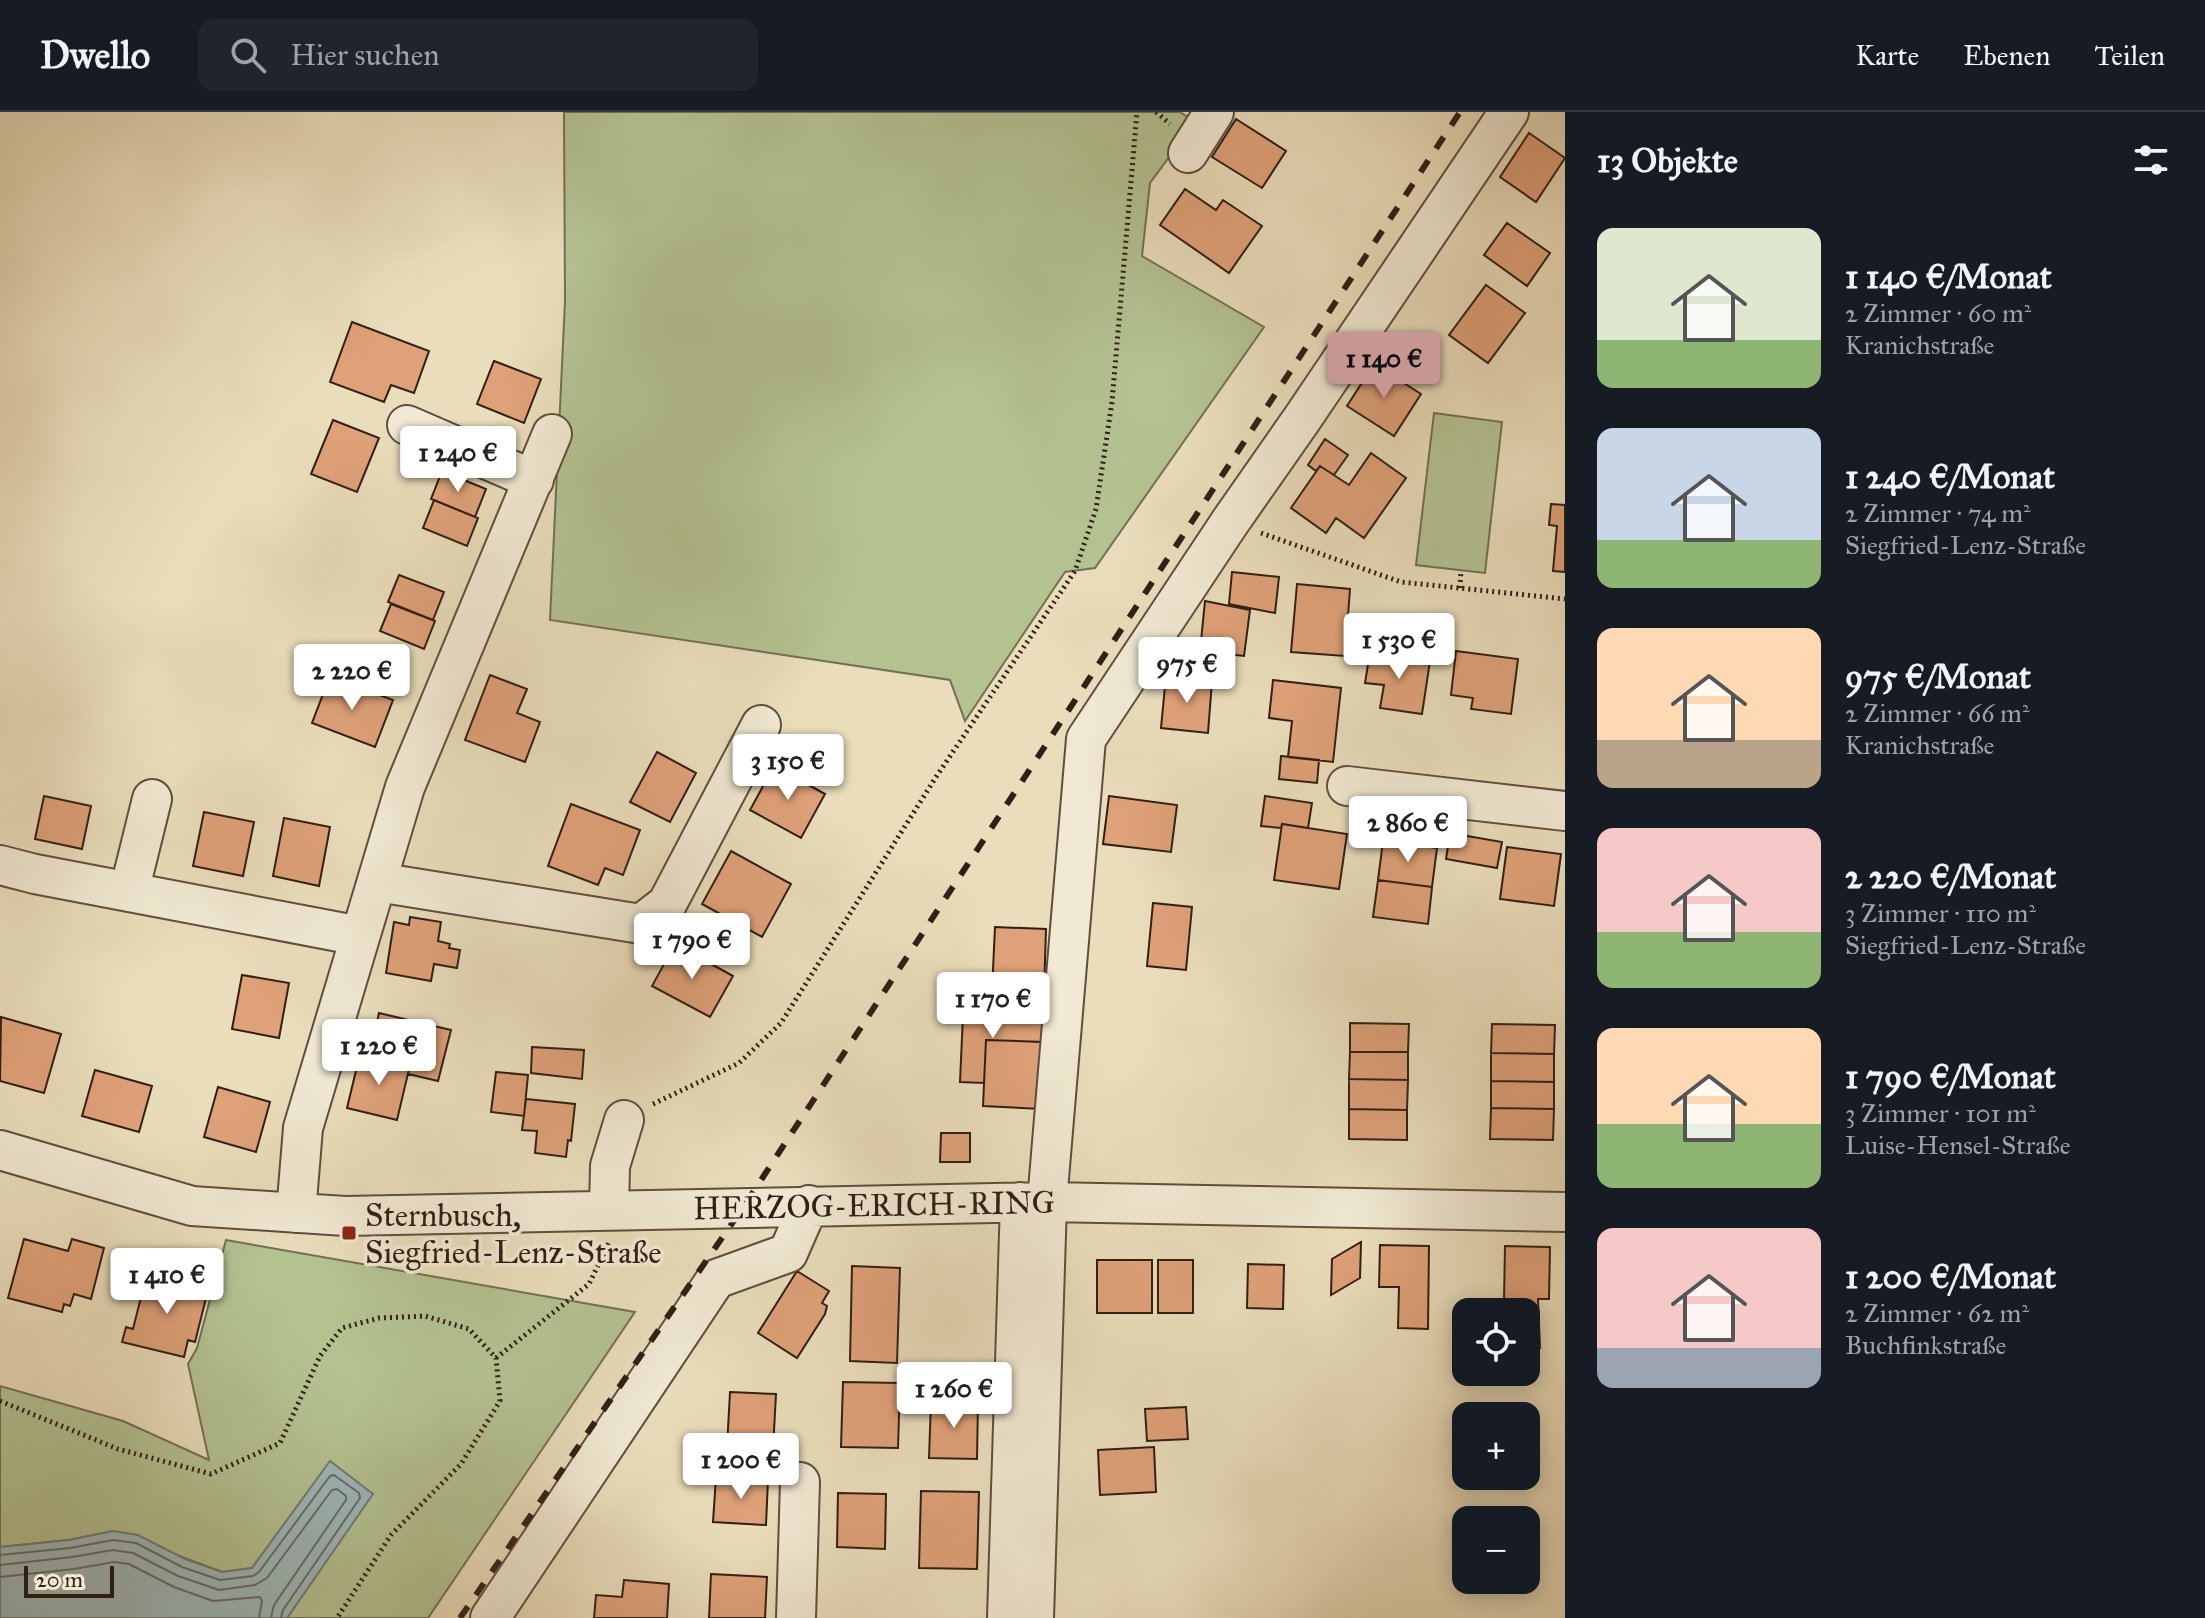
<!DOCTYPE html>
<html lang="de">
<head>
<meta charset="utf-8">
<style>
	:root { --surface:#171b24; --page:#20242c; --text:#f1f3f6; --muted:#9ea1a6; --line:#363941; --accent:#c59692 }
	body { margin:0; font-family:"IM FELL Great Primer",serif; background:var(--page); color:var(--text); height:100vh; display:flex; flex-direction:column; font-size:30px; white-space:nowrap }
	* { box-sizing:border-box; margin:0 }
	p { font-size:26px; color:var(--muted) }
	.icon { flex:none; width:44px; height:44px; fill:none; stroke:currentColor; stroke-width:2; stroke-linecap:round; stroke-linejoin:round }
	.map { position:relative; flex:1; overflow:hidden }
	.side { display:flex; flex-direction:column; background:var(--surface); width:640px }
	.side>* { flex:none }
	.controls { position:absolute; left:1452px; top:1186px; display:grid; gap:16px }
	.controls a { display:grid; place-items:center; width:88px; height:88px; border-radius:16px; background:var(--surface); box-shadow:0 4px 20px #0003; font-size:40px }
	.scale { position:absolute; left:24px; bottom:20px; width:90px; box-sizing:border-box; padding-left:8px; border:4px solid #311e15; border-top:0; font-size:22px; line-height:28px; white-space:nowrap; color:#311e15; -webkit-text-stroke:6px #f1e9d3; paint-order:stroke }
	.price { position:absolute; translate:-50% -68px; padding:0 18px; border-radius:8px; background:#fff; color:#222; font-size:26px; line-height:52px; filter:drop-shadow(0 2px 4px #0008) }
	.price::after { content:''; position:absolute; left:50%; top:48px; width:24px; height:18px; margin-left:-12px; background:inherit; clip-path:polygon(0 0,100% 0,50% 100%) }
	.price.current { background:var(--accent); color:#111 }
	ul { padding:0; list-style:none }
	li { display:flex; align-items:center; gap:24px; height:200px; padding:0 32px }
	li span { display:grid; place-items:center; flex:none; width:224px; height:160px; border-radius:16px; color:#555 }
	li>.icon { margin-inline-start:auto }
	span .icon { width:96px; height:96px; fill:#fffc; stroke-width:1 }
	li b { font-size:34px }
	h2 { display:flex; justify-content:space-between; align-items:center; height:96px; padding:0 32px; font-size:34px }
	header { display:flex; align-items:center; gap:48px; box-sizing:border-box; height:112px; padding:0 40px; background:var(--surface); border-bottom:2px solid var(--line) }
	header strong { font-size:38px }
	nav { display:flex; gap:44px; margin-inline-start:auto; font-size:28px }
	.search { width:560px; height:72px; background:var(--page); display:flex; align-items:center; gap:20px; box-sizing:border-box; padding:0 28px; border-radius:16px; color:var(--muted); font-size:30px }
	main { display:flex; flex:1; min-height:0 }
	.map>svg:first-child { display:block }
	.green { fill:#b4c292; stroke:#727054; stroke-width:2 }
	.water { fill:#9db9bb; stroke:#727b79; stroke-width:2 }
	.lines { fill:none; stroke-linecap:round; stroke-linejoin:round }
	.shore { stroke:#676c68; stroke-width:2 }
	.building { fill:#dfa179; stroke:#311e15; stroke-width:2 }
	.minor-casing { stroke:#5f4e3e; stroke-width:42 }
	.path { stroke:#311e15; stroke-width:5; stroke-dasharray:2 4; stroke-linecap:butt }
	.minor { stroke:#f1e9d3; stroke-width:38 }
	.rail { stroke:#311e15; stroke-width:6; stroke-dasharray:14 14; stroke-linecap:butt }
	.poi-dot { fill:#8f2418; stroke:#f1e9d3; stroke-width:3 }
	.labels { text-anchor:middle; stroke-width:7; stroke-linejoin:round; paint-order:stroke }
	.street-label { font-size:32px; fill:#311e15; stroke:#f1e9d3 }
	.poi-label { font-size:32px; fill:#311e15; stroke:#f1e9d3; text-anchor:start }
</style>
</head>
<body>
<header>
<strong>Dwello</strong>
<div class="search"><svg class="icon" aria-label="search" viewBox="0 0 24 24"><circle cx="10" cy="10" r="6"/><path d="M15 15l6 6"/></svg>Hier suchen</div>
<nav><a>Karte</a><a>Ebenen</a><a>Teilen</a></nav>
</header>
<main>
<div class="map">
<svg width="1565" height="1506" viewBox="0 0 1565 1506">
	<rect width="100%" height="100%" fill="#eaddbb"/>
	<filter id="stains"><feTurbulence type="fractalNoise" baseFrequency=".0025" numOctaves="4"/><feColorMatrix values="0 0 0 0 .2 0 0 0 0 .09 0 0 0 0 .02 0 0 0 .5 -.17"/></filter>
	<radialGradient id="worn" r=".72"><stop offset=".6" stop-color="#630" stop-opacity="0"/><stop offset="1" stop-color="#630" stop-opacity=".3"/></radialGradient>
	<!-- green -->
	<path class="green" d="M564,0h616l15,10 -45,61 -8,73 122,71 -169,241 -30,4 -100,149 -15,-41 -400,-60 15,-319z
		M1434,301l68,9 -17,151 -69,-8z
		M226,1128l409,72 -207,306h-141l85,-124 -41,-32 -79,106 -30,4 -109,-41 -44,9 -69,7v-161l123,35 86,39 -21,-96 9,-16z"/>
	<!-- water -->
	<path class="water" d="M330,1349l43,33 -86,124h-287v-71l69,-7 44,-9 25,4 47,24 37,13 30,-4z"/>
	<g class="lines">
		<!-- shore -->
		<path class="shore" d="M0,1443l70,-7 43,-8 23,3 46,24 38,13 33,-4 6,-4 71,-96 4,-1 25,18 1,5 -77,112 -2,8
			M0,1453l72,-8 41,-7 20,3 45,23 41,14 36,-5 12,-7 65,-88 5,-1 9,7v4l-72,105 -3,13
			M0,1465l74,-8 40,-7 15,2 45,23 39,14 47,-4 2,4 -3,17"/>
	</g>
	<!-- building -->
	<path class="building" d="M1236,7l50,32 -24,37 -50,-31z
		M1529,21l36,25 -29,44 -36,-25z
		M1185,77l31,21 7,-10 39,26 -33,47 -69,-48z
		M1507,111l43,30 -23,33 -43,-31z
		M1486,173l39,28 -37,50 -39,-28z
		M352,210l77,29 -15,42 -23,-8 -7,17 -54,-20z
		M494,249l47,18 -17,44 -47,-19z
		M1374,252l47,30 -27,42 -47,-30z
		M333,308l46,18 -22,54 -46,-18z
		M1325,327l23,16 -14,20 -14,-9 -4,5 -8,-6z
		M1371,341l35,25 -42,60 -28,-20 -10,15 -35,-25 29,-42 29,19z
		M442,359l44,18 -11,28 -44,-18z
		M434,388l44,18 -11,28 -44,-18z
		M1551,392l14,1v67l-12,-1 4,-45 -8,-1z
		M1232,460l47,5 -4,36 -46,-9z
		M399,463l45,17 -11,28 -45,-18z
		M1297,472l53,5 -5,67 -54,-4z
		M1205,489l45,9 -6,46 -44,-5z
		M391,492l44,17 -11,28 -44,-18z
		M1456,539l62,8 -7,55 -40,-5 2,-11 -22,-3z
		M1370,540l60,9 -8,53 -42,-6 4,-23 -19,-2z
		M490,563l37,14 -10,24 23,9 -15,40 -60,-22z
		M330,564l63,24 -18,47 -63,-24z
		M1166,564l46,5 -4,52 -47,-5z
		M1273,568l68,8 -8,74 -45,-5 4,-36 -23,-3z
		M657,640l39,21 -26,49 -40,-20z
		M1281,644l38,4 -2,23 -38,-4z
		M774,654l51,28 -24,44 -51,-28z
		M44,684l47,10 -9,43 -47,-10z
		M1109,684l68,9 -6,47 -68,-8z
		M1265,684l47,7 -4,25 -26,-4 -1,4 -20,-2z
		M571,692l69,26 -17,45 -18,-7 -7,17 -50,-19z
		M204,700l50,10 -11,54 -50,-10z
		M284,706l46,9 -11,59 -46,-10z
		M1282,712l65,10 -8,55 -65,-9z
		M1450,721l52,9 -5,26 -51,-9z
		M1383,729l54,7 -5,39 -54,-7z
		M1507,735l54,7 -7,52 -54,-7z
		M731,739l60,33 -29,53 -60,-33z
		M1378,768l54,7 -4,37 -55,-7z
		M1153,791l39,4 -6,63 -39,-4z
		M410,805l31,5 -3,19 12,3 -1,4 11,2 -3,18 -23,-4 -3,17 -45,-8 8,-51 15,3z
		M995,815l51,2 -2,64 -52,-2z
		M675,832l58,32 -23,41 -58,-31z
		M242,863l47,8 -10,55 -47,-9z
		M980,874h13l-1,5 26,1 -1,25 -38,-1z
		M379,901l72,17 -13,51 -30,-7 2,-9 -41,-9z
		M963,903l81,3 -1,24 -57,-2 -2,43 -24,-1z
		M1,905l60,17 -17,59 -44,-12z
		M1350,911l59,1 -1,28h-58z
		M1492,912l63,1 -1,29 -63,-1z
		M986,928l57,2 -2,67 -58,-3z
		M532,935l52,3 -2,29 -51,-6z
		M1350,940h58v28l-59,-1z
		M1491,941l63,1v28l-63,-1z
		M360,942l50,11 -13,55 -50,-12z
		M95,958l57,16 -13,46 -57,-16z
		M496,960l32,3 -4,41 -33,-4z
		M1349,967l59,1 -1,30 -58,-1z
		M1491,969l63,1v27l-63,-1z
		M218,975l52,15 -14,50 -52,-15z
		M526,987l49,5 -4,37 -3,-1 -2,17 -31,-4 2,-22 -15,-1z
		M1491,996l63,1 -1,31 -63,-1z
		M1349,997l58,1v30l-58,-1z
		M941,1021h29v29h-30z
		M24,1127l44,12 4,-12 32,9 -13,51 -17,-5 -4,12 -6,-2 -2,8 -54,-14z
		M1361,1130l-1,36 -29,17 1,-36z
		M1380,1133l49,1 -1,83 -30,-1 1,-41h-20z
		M1505,1134l45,1 -1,52h-11l2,49h-14v-36h-16v-11h-6z
		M1097,1148h55v53h-55z
		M1158,1148h35v53h-35z
		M1248,1152l36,1 -1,44 -36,-1z
		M852,1154l48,2 -3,95 -47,-2z
		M797,1159l32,20 -7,12 5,3 -2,8 -28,44 -39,-25z
		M147,1161l48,12 -1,5 13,4 -12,48 -7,-2 -4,17 -62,-15 4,-15 7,2z
		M843,1270l57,1 -2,65 -57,-1z
		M730,1280l46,2 -3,55 -46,-2z
		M931,1289l47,1 -1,57 -48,-1z
		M1186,1295l2,32 -41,2 -2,-32z
		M1154,1335l2,45 -56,3 -2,-45z
		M716,1365l52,3 -2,45 -53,-3z
		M921,1379l58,1 -2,77 -58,-1z
		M838,1381l48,1 -1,55 -48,-2z
		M711,1462l56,3 -2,41h-56z
		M624,1468l45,4 -2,34h-73l2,-23 26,2z"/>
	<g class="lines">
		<defs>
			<path id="minor" d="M1188,41l26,-41
				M407,313l127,55
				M1347,674l218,25
				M0,753l35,9 325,62
				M377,770l264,42 26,-20 94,-179
				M129,780l23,-93
				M0,1038l192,56 153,10 702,-14 518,10
				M609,1098l1,-44 14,-46
				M296,1101l7,-85 102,-341 147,-353
				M490,1506l226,-339 72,-26 21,-48
				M796,1506l4,-136
				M1007,1506l13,-416
				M1034,1506l13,-416 39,-463 144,-217 72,-103 207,-307"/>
		</defs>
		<!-- minor casing -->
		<use href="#minor" class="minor-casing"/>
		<!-- path -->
		<path class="path" d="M1156,0l14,12
			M1261,421l140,49 164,17
			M1460,476l1,-18
			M653,992l86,-41 42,-40 155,-246 139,-206 21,-62 16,-107 25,-290
			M496,1246l93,-74 20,-41
			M0,1289l118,48 93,25 69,-31 40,-87 22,-28 37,-10 46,-2 44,13 27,29 4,43 -39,63 -70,71 -54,83"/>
		<!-- minor -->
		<use href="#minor" class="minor"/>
		<!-- rail -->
		<path class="rail" d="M460,1506l284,-412 716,-1094"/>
	</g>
	<!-- markers -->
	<rect class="poi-dot" x="341" y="1113" width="16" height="16" rx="4"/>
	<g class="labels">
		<!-- street labels -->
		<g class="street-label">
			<text transform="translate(874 1093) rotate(-1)" y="11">HERZOG-ERICH-RING</text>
		</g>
		<!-- poi labels -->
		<g class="poi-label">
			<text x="365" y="1114">Sternbusch,<tspan x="365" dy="37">Siegfried-Lenz-Straße</tspan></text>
		</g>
	</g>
	<rect width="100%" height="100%" filter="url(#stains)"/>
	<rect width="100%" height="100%" fill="url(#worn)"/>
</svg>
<div class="controls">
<a><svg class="icon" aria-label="locate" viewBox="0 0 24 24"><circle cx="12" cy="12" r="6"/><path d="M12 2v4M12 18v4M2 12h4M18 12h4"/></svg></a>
<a>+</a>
<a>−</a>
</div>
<div class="scale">20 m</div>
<b class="price current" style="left:1384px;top:288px">1 140 €</b>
<b class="price" style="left:458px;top:382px">1 240 €</b>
<b class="price" style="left:1399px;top:569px">1 530 €</b>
<b class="price" style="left:1187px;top:593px">975 €</b>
<b class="price" style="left:352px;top:600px">2 220 €</b>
<b class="price" style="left:788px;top:690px">3 150 €</b>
<b class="price" style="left:1408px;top:752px">2 860 €</b>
<b class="price" style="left:692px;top:869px">1 790 €</b>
<b class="price" style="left:993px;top:928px">1 170 €</b>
<b class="price" style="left:379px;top:975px">1 220 €</b>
<b class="price" style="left:167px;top:1204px">1 410 €</b>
<b class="price" style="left:954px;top:1318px">1 260 €</b>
<b class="price" style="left:741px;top:1389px">1 200 €</b>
</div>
<section class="side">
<h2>13 Objekte<svg class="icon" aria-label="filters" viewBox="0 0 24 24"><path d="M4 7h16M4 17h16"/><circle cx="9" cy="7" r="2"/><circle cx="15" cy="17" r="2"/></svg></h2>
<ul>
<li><span style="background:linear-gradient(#dfe7d0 70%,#8fb573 0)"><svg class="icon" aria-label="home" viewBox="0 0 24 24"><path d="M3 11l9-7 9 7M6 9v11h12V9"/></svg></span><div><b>1 140 €/Monat</b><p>2 Zimmer · 60 m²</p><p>Kranichstraße</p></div></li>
<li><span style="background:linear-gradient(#c9d6e8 70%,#8fb573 0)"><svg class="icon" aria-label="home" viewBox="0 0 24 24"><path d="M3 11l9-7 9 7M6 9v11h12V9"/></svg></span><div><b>1 240 €/Monat</b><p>2 Zimmer · 74 m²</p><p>Siegfried-Lenz-Straße</p></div></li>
<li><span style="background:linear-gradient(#ffd9b3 70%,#b9a48a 0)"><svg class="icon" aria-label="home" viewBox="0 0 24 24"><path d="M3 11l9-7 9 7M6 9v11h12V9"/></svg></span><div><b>975 €/Monat</b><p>2 Zimmer · 66 m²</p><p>Kranichstraße</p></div></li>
<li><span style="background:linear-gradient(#f6c9c9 65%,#8fb573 0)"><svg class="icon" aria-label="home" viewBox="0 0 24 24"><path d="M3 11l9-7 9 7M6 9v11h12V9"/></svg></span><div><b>2 220 €/Monat</b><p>3 Zimmer · 110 m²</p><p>Siegfried-Lenz-Straße</p></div></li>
<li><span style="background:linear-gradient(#ffd9b3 60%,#8fb573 0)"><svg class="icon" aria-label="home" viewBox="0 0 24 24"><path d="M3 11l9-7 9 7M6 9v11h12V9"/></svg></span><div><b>1 790 €/Monat</b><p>3 Zimmer · 101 m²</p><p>Luise-Hensel-Straße</p></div></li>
<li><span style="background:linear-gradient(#f6c9c9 75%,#9aa5b1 0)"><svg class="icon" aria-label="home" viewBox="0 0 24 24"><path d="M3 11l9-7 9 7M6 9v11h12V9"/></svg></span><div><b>1 200 €/Monat</b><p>2 Zimmer · 62 m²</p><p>Buchfinkstraße</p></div></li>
</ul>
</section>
</main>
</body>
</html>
